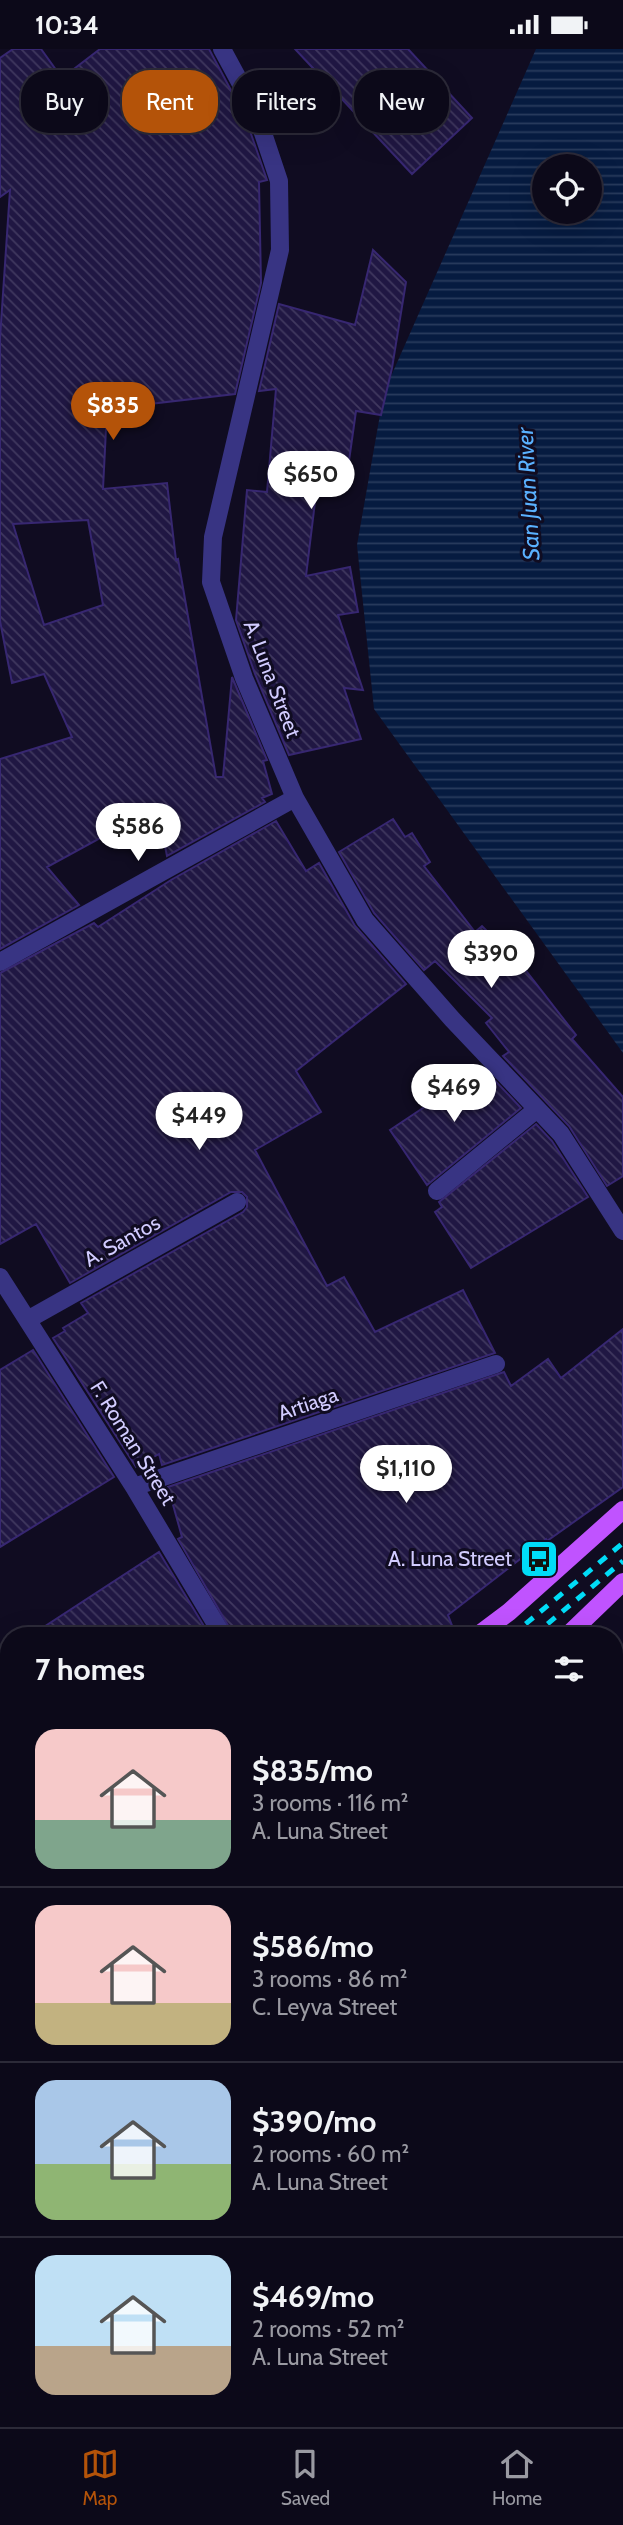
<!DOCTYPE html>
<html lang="en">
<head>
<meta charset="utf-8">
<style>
	:root { --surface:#0c0919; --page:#151222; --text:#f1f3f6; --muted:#9a9aa2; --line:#2c2a38; --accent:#b45309 }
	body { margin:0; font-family:Cabin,sans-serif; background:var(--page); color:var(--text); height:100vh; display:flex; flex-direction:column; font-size:26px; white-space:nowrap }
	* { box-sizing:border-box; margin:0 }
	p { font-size:23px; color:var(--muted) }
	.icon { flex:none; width:38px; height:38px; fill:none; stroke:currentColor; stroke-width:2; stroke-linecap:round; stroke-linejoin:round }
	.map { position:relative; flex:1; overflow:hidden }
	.drawer { position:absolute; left:0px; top:1578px; width:623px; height:800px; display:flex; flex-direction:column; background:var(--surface); border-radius:28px 28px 0 0; box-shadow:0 7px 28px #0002,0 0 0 2px var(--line) }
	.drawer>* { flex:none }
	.hud { position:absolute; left:21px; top:21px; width:581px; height:63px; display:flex; gap:14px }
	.buttons { position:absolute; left:532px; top:105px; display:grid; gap:14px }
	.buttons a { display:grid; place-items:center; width:70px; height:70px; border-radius:50%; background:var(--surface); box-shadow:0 7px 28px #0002,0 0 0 2px var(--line); font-size:35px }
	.price { position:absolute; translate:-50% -60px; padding:0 16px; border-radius:24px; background:#fff; color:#222; font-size:23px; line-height:46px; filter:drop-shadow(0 2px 4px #0008) }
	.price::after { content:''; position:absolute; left:50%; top:42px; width:21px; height:16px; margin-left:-10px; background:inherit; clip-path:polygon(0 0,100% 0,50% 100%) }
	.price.on { background:var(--accent); color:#fff }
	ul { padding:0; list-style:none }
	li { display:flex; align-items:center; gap:21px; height:175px; padding:0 35px }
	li+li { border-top:2px solid var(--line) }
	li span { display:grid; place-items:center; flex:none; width:196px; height:140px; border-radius:21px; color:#555 }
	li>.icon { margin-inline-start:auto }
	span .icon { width:84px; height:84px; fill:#fffc; stroke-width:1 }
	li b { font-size:30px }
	h2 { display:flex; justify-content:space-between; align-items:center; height:84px; padding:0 35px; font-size:30px }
	.chip { padding:0 24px; border-radius:28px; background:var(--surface); box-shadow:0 7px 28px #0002,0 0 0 2px var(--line); font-size:24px; line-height:63px }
	.chip.on { background:var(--accent); color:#fff }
	.status { display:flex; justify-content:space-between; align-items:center; height:49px; padding:0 35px; background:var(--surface); direction:ltr }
	.status svg { height:19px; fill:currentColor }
	.tab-bar { display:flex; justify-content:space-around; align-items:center; height:98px; border-top:2px solid var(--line); background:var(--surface); font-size:19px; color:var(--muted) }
	.tab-bar a { display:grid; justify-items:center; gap:4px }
	.tab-bar .on { color:var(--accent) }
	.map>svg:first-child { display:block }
	.water { fill:url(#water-rules); fill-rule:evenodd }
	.building { fill:url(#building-back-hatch); stroke:#372771; stroke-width:2; fill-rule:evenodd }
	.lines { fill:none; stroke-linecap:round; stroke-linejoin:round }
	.minor { stroke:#383483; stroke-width:18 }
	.major { stroke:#c053ff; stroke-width:18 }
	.rail { stroke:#00dcf7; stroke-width:5; stroke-dasharray:10 9; stroke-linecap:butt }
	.labels { text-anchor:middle; stroke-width:6; stroke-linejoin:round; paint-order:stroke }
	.street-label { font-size:21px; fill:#d2ccff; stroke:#100c21 }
	.poi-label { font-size:21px; fill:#d2ccff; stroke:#100c21; text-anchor:end }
	.water-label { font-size:23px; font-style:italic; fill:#5ab1ff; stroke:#100c21 }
</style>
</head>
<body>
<div class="status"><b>10:34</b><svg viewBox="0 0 49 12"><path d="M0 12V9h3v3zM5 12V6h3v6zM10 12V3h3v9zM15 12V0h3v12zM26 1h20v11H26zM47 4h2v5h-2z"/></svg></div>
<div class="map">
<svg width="623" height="2378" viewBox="0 0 623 2378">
	<defs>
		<pattern id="water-rules" width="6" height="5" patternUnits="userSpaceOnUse" patternTransform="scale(1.75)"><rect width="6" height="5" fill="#061b40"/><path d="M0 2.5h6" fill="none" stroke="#293b5d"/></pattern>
		<pattern id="building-back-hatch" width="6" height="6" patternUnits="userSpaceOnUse" patternTransform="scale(1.75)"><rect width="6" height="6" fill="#201743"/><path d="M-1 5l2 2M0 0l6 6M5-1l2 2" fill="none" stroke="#40385f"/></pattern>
	</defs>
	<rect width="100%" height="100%" fill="#100c21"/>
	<!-- water -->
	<path class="water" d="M536,0h87v1004l-249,-344 -17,-164 27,-153zM544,117h46v46h-46z"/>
	<!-- building -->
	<path class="building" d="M13,0h28l21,29 38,-29h109l33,62 8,20 17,49 -8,2 2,101 -26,111 -128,15 -4,80 64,-6 9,77 2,-1 38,218h7l9,-100 35,83 -4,1 9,33 -10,4 3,4 -98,54 -10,-49 -110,60 32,38 -79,44v-190l72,-22 -28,-63 -32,9 -12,-62v-283l10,-148 -10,7v-139zM88,471l15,85 -59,20 -31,-101z
		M295,0h113l64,69 -60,56z
		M373,201l33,32 -14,86 -11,47 -25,-4 -8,57 -28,-7 -14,115 44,-9 8,45 -20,3 25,75 -19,-2 17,51 -72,16 -34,-81 -19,-54 11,-130 20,2 9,-103 -17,2 20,-87 76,21z
		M393,770l12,18 7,-4 18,29 -6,4 51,66 7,-6 41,41 53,68 -4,4 51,58v79l-16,10 -38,-60 -66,-70 6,-4 -23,-29 6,-5 -57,-57 -11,9 -50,-57 -35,-61z
		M276,772l30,50 13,-8 36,63 51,58 -110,87 25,41 -66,38 72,136 17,-9 31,55 88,-42 32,63 -333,112 -3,-11 -23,13 -83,-129 12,-7 -2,-3 25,-15 -7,-10 162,-91 4,-5v-10l-5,-5h-11l-161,91 -34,-59 -36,20v-271l94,-50 4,4 73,-47z
		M483,1019l38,40 -94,77 -37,-55z
		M536,1075l16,17 36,56 -117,71 -36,-56 7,-5 -3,-5z
		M623,1280v158l-76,54 -1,-2 -98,76 8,21h-222l-56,-97 4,-2 -14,-50 336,-115 7,14 37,-27 13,19z
		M33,1301l81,127 -114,70v-177z
		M159,1503l51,84h-180z"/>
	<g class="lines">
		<!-- minor -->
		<path class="minor" d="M222,0l34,63 23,69 1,69 -67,287 -2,45 33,96 51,120 70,122 87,99 109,115 62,97
			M0,913l295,-164
			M437,1142l100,-82
			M0,1228l134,210 89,149
			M29,1270l208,-117
			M134,1438l362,-123
			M614,1795l9,-1
			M369,2378l3,-8"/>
		<!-- major -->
		<path class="major" d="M477,1587l32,-24 114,-102
			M567,1587l56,-54
			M0,1864l9,-5
			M0,1930l9,-5"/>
		<!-- rail -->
		<path class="rail" d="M511,1587l112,-93
			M533,1587l90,-75
			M0,1886l9,-4
			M0,1904l9,-5"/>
	</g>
	<!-- icons -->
	<defs>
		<symbol id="bus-square" viewBox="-11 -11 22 22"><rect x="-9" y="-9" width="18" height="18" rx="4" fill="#00dcf7" stroke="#100c21"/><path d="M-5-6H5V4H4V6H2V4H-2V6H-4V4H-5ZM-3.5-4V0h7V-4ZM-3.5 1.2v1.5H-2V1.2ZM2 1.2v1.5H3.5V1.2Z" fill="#111"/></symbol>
	</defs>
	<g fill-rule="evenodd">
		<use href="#bus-square" x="517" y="1488" width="44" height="44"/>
	</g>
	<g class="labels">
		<!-- street labels -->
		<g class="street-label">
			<text transform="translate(272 630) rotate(69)" y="7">A. Luna Street</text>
			<text transform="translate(122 1192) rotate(-29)" y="7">A. Santos</text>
			<text transform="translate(308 1355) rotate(-19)" y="7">Artiaga</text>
			<text transform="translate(133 1394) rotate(58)" y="7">F. Roman Street</text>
		</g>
		<!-- poi labels -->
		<g class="poi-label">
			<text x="512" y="1517">A. Luna Street</text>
		</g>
		<!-- water labels -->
		<g class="water-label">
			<text transform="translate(528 445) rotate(-93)" y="8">San Juan River</text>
		</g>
	</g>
</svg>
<div class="buttons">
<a><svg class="icon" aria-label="locate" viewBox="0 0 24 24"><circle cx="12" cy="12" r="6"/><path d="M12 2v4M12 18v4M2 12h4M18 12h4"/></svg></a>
</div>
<b class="price on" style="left:113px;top:393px">$835</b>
<b class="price" style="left:311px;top:462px">$650</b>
<b class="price" style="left:138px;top:814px">$586</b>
<b class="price" style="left:491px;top:941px">$390</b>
<b class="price" style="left:454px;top:1075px">$469</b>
<b class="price" style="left:199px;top:1103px">$449</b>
<b class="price" style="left:406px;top:1456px">$1,110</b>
<div class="hud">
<a class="chip">Buy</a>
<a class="chip on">Rent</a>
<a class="chip">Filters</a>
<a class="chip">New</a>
</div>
<section class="drawer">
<h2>7 homes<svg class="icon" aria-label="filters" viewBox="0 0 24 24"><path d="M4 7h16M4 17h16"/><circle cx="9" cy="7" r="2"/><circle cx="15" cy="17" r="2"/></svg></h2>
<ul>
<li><span style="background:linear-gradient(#f6c9c9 65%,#7fa58c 0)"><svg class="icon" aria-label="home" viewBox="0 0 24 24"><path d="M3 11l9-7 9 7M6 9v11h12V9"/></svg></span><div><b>$835/mo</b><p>3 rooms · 116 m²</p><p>A. Luna Street</p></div></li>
<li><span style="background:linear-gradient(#f6c9c9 70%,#c2b280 0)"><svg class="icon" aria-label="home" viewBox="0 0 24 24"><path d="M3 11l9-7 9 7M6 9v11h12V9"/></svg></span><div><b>$586/mo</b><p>3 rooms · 86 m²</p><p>C. Leyva Street</p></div></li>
<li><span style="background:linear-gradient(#a9c7e8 60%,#8fb573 0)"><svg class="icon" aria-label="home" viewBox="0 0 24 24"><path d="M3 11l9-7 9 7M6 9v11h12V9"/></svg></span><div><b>$390/mo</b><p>2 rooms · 60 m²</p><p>A. Luna Street</p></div></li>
<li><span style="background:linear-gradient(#bfe0f5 65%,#b9a48a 0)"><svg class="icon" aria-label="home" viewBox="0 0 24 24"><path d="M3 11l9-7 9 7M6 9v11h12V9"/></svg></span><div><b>$469/mo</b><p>2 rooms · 52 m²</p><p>A. Luna Street</p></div></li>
</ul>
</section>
</div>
<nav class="tab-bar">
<a class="on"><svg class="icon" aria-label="map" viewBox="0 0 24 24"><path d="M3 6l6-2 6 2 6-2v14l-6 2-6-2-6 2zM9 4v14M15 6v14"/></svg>Map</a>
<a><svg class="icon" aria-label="saved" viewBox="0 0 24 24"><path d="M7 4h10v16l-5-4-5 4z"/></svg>Saved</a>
<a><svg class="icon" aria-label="home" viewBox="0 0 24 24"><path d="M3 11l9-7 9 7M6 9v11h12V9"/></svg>Home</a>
</nav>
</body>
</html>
